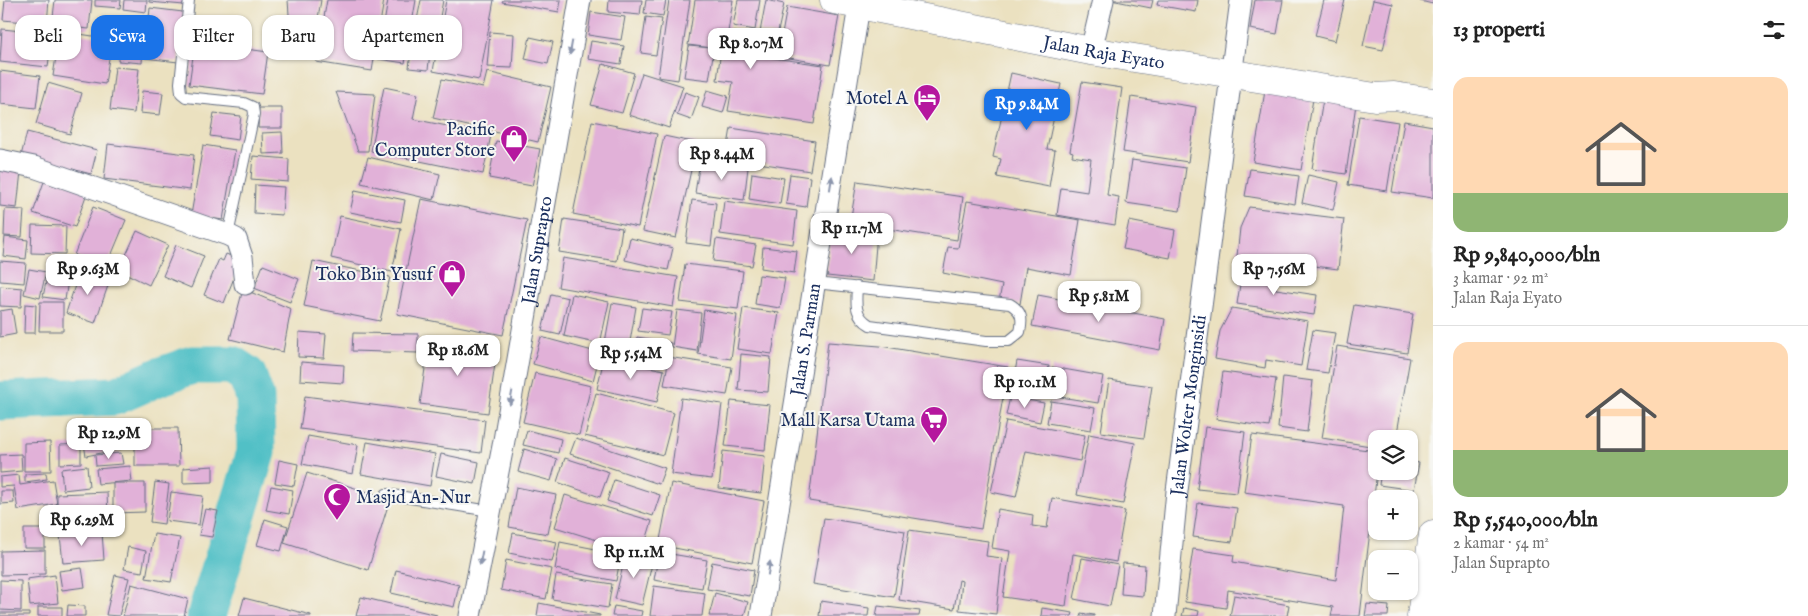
<!DOCTYPE html>
<html lang="id">
<head>
<meta charset="utf-8">
<style>
	:root { --surface:#fff; --page:#f2f2f2; --text:#222; --muted:#767676; --line:#e0e0e0; --accent:#1a73e8 }
	body { margin:0; font-family:"IM FELL English",serif; background:var(--page); color:var(--text); height:100vh; display:flex; flex-direction:column; font-size:19px; white-space:nowrap }
	* { box-sizing:border-box; margin:0 }
	p { font-size:16px; color:var(--muted) }
	.icon { flex:none; width:28px; height:28px; fill:none; stroke:currentColor; stroke-width:2; stroke-linecap:round; stroke-linejoin:round }
	.map { position:relative; flex:1; overflow:hidden }
	.sheet { display:flex; flex-direction:column; background:var(--surface); width:375px }
	.sheet>* { flex:none }
	.hud { position:absolute; left:15px; top:15px; width:475px; height:45px; display:flex; gap:10px }
	.fabs { position:absolute; left:1368px; top:430px; display:grid; gap:10px }
	.fabs a { display:grid; place-items:center; width:50px; height:50px; border-radius:10px; background:var(--surface); box-shadow:0 1px 4px #0004; font-size:25px }
	.price { position:absolute; translate:-50% -42px; padding:0 11px; border-radius:10px; background:#fff; color:#222; font-size:16px; line-height:32px; filter:drop-shadow(0 1px 2px #0008) }
	.price::after { content:''; position:absolute; left:50%; top:30px; width:15px; height:11px; margin-left:-8px; background:inherit; clip-path:polygon(0 0,100% 0,50% 100%) }
	.price.current { background:var(--accent); color:#fff }
	ul { padding:0; list-style:none }
	li { display:grid; align-content:center; gap:10px; height:265px; padding:0 20px }
	li+li { border-top:1px solid var(--line) }
	li span { display:grid; place-items:center; height:155px; border-radius:15px; color:#555 }
	li>.icon { margin-inline-start:auto }
	span .icon { width:90px; height:90px; fill:#fffc; stroke-width:1 }
	li b { font-size:21px }
	h2 { display:flex; justify-content:space-between; align-items:center; height:60px; padding:0 20px; font-size:21px }
	.chip { padding:0 18px; border-radius:15px; background:var(--surface); box-shadow:0 1px 4px #0004; font-size:18px; line-height:45px }
	.chip.current { background:var(--accent); color:#fff }
	main { display:flex; flex:1; min-height:0 }
	.map>svg:first-child { display:block }
	.lines { fill:none; stroke-linecap:round; stroke-linejoin:round }
	.river { stroke:#51c0c6; stroke-width:39 }
	.building { fill:#e1b1d8 }
	.lane-casing { stroke:#646d80; stroke-width:12 }
	.street-casing { stroke:#646d80; stroke-width:23 }
	.primary-casing { stroke:#646d80; stroke-width:29 }
	.highway-casing { stroke:#646d80; stroke-width:29 }
	.lane { stroke:#fff; stroke-width:10 }
	.street { stroke:#fff; stroke-width:21 }
	.primary { stroke:#fff; stroke-width:28 }
	.highway { stroke:#fff; stroke-width:28 }
	.oneway { fill:#8d97ae }
	.labels { text-anchor:middle; stroke-width:4; stroke-linejoin:round; paint-order:stroke }
	.street-label { font-size:18px; fill:#1b2f5e; stroke:#f6f6f2 }
	.poi-label { font-size:18px; fill:#1b2f5e; stroke:#f6f6f2; text-anchor:end }
</style>
</head>
<body>
<main>
<div class="map">
<svg width="1433" height="616" viewBox="0 0 1433 616">
	<rect width="100%" height="100%" fill="#f6f6f2"/>
	<filter id="ink" filterUnits="userSpaceOnUse"><feTurbulence type="fractalNoise" baseFrequency=".02" numOctaves="2"/><feDisplacementMap in="SourceGraphic" scale="10" xChannelSelector="R" yChannelSelector="G"/><feConvolveMatrix kernelMatrix="1 2 1 2 8 2 1 2 1" color-interpolation-filters="sRGB"/></filter>
	<filter id="wash" filterUnits="userSpaceOnUse"><feTurbulence type="fractalNoise" baseFrequency=".0096" numOctaves="4" result="noise"/><feDisplacementMap in="SourceGraphic" scale="20" xChannelSelector="R" yChannelSelector="G"/><feGaussianBlur stdDeviation="1.12" result="paint"/><feColorMatrix in="noise" values="0 0 0 0 0 0 0 0 0 0 0 0 0 0 0 0 0 1.4 0 .05"/><feComposite in="paint" operator="in"/></filter>
	<g filter="url(#wash)">
		<rect width="100%" height="100%" fill="#ebe1c0"/>
		<g class="lines">
			<!-- river -->
			<path class="river" d="M0,401l115,-5 41,-18 36,-13h40l15,10 8,22 1,55 -50,164"/>
		</g>
		<g id="blocks">
			<!-- building -->
			<path class="building" d="M5,0h44l-2,24 -44,-4z
				M55,0h37l-3,29 -37,-4z
				M95,0h26l-1,8 -25,-2z
				M124,0h23l-1,12 -23,-3z
				M149,0h36l-1,5 -35,-3z
				M288,0h33l-7,43 -23,1z
				M327,0h57l-12,71 -56,-9z
				M388,0h28l-11,63 -27,-4z
				M421,0h22l-5,28 -22,-3z
				M446,0h48l-15,80 -46,-9z
				M503,0h58l-2,12 -57,-10z
				M609,0h33l-2,15 -32,-3z
				M646,0h20l-3,16 -19,-3z
				M669,0h21l-12,80 -20,-3z
				M695,0h38l-8,51 98,14 -9,59 -86,-13 5,-29 -16,-2 4,-30 -7,-1 -5,31 -25,-3 5,-31 23,2 -24,-3z
				M738,0h22l-5,30 -22,-4z
				M766,0l18,4 -7,32 -17,-4z
				M1111,0h42l-2,8z
				M1158,0h40l-2,12 -39,-7z
				M1255,0h28l-6,34 -27,-5z
				M1324,0h21l-10,41 -20,-5z
				M1373,0l20,4 -10,46 -20,-4z
				M1433,0v4l-13,-3v-1z
				M787,7l52,9 -9,49 -52,-9z
				M150,8l33,4 -5,50 -33,-4z
				M591,12l34,5 -4,23 -33,-5z
				M646,17l16,2 -6,36 -15,-2z
				M2,29l50,5 -4,33 -48,-5z
				M60,31l52,8 -7,45 -52,-8z
				M120,32l24,2 -2,29 -24,-2z
				M490,32l24,2 -2,34 -25,-1z
				M734,32l43,7 -3,17 -42,-7z
				M530,37l23,5 -5,22 -23,-5z
				M591,41l33,5 -3,18 -33,-5z
				M195,42l73,10 -6,42 -73,-9z
				M412,42l19,2 -3,26 -19,-2z
				M603,64l31,9 -12,40 -31,-8z
				M115,67l24,2 -5,44 -24,-3z
				M0,71l40,5 -4,32 -36,-4z
				M487,72l64,15 -13,55 -105,-24 9,-39 41,9z
				M642,73l41,13 -14,42 -40,-13z
				M1011,73l50,11 -14,65 8,1 -6,37 -52,-10 4,-18 -8,-2z
				M1082,82l40,6 -15,107 12,2 -4,28 -58,-10 4,-27 26,4 4,-33 -19,-3 1,-4 -3,-1z
				M48,83l34,10 -12,41 -34,-10z
				M384,87l34,7 -5,25 78,16 -8,39 -112,-23z
				M707,90l21,6 -5,17 -21,-6z
				M142,91l21,2 -3,22 -20,-2z
				M1265,91l48,8 -12,71 -48,-8z
				M336,92l39,2 -7,57h-10z
				M685,92l14,5 -8,23 -14,-5z
				M1131,97l65,10 -8,55 -65,-10z
				M1323,99l33,5 -10,70 -34,-5z
				M259,108h23v20h-24z
				M214,113l27,3 -3,24 -28,-4z
				M1359,116l39,6 -11,69 -39,-6z
				M592,121l65,13 -19,93 -65,-13z
				M1404,121l29,5v72l-41,-6z
				M731,128l84,13 -5,30 -84,-13z
				M27,132l70,18 -6,24 -70,-18z
				M282,132l1,21 -20,1 -1,-21z
				M664,136l33,7 -21,95 -33,-7z
				M496,141l44,8 -8,37 -43,-8z
				M108,144l86,11 -4,35 -86,-11z
				M203,145l32,5 -12,70 -32,-5z
				M253,156l36,3 -1,23 -37,-3z
				M368,157l72,17 -6,26 -73,-17z
				M1132,160l54,8 -6,43 -54,-8z
				M700,161l48,7 -4,32 -49,-7z
				M0,168l21,3 -4,37 -17,-2z
				M1250,169l49,7 -4,28 -50,-8z
				M752,173l32,5 -4,26 -31,-5z
				M790,174l20,3 -4,30 -20,-3z
				M1308,175l31,7 -6,28 -31,-7z
				M46,176l42,14 -13,37 -42,-14z
				M857,181l106,16 -6,43 -107,-17z
				M255,185l29,2 -2,28 -28,-2z
				M355,190l50,10 -4,22 -51,-10z
				M421,199l106,21 -24,115 -106,-21z
				M692,200l24,3 -5,43 -25,-3z
				M724,201l73,10 -4,33 -73,-10z
				M967,201l113,19 -9,55 -45,-8 -6,37 -21,-3 3,-16 -59,-12 5,-26 10,1z
				M93,207l33,13 -20,48 -32,-13z
				M1249,207l95,12 -6,50 -101,-13 3,-28z
				M5,209l19,1 -2,27 -18,-1z
				M340,216l61,13 -9,43 -61,-14z
				M564,219l58,9 -5,33 -58,-9z
				M1129,221l46,9 -5,28 -47,-9z
				M32,225l34,1 -1,28 -34,-1z
				M831,229l46,4 -4,48 -46,-5z
				M137,231l31,14 -19,40 -30,-15z
				M5,237l23,3 -2,19 -23,-3z
				M630,238l43,10 -5,22 -43,-10z
				M716,239l40,6 -4,21 -39,-5z
				M176,245l28,11 -13,32 -28,-12z
				M763,247l34,4 -3,22 -33,-5z
				M226,254l15,6 -17,43 -20,-8 15,-36 4,2z
				M563,258l115,19 -5,30 -115,-20z
				M48,259h18v15h-18z
				M0,261l26,2 -2,20 -24,-2z
				M313,261l77,16 -10,44 -76,-15z
				M685,264l58,7 -5,38 -58,-7z
				M263,265l36,14 -9,23 -36,-14z
				M29,269l17,3 -6,26 -16,-4z
				M80,270l30,10 -15,43 -29,-10z
				M1255,273l18,10 3,6 41,6 -3,20 -77,-11 4,-26z
				M759,275l26,3 -5,30 -25,-4z
				M47,277l21,3 -3,20 -22,-3z
				M0,286l22,2 -1,19 -21,-1z
				M243,289l48,20 -8,43 -53,-13z
				M551,294l17,4 -8,37 -18,-4z
				M572,294l37,8 -9,42 -36,-8z
				M1038,295l127,24 -5,31 -128,-24z
				M40,302h23v29h-24z
				M612,303l24,4 -8,46 -24,-5z
				M25,304l11,1 -1,28h-11z
				M1354,305l59,9 -6,39 -60,-9z
				M642,308l30,4 -4,23 -30,-4z
				M743,308l36,5 -7,41 -35,-5z
				M1232,308l76,13 -7,45 -35,-6 -1,8 -50,-9 5,-28z
				M12,309l4,25 -16,3v-26z
				M677,310l24,3 -4,38 -25,-4z
				M704,310l33,5 -6,44 -33,-5z
				M1313,330l22,3 -7,40 -22,-3z
				M299,332l27,2 -2,24 -26,-1z
				M353,333l65,1v19l-66,-2z
				M541,337l59,16 -7,28 -60,-17z
				M637,337l34,6 -3,14 64,10 -5,28 -63,-10 4,-22 -35,-6z
				M429,340l68,10 -9,63 -68,-9z
				M828,342l52,4 128,21 -27,162 -172,-28z
				M1337,346l73,12 -14,81h-20v8l-54,-9z
				M741,354l30,3 -3,35 -30,-2z
				M604,358l60,12 -7,32 -60,-13z
				M1017,361l32,5 -5,28 -32,-5z
				M301,362l43,3 -1,18 -43,-3z
				M1052,367l51,9 -5,27 -50,-8z
				M1223,372l53,7 -7,48 -53,-8z
				M535,373l56,13 -12,49 -56,-13z
				M1283,377l30,4 -6,51 -29,-4z
				M1109,380l43,6 -8,52 -43,-6z
				M596,393l78,20 -11,42 -78,-19z
				M305,396l180,24 -4,33 -181,-24z
				M1010,397l34,6 -4,19 -34,-7z
				M681,398l41,6 -10,75 -41,-5z
				M731,401l39,4 -5,45 -40,-4z
				M1051,401l44,7 -4,22 -44,-7z
				M1006,421l79,14 -5,26 -54,-10 -10,46 -25,-5z
				M1205,427l40,5 -8,61 -40,-4z
				M135,428h43l1,38h-44z
				M527,430l34,9 -3,14 -35,-8z
				M118,431l3,18 -35,7 -3,-18z
				M1089,434l46,9 -12,61 -46,-9z
				M1252,435l124,16 1,20 -17,145h-29l2,-9 -105,-17 -2,18 -41,-6 8,-53 41,6 -1,7 103,18 8,-74 -100,-14z
				M308,436l50,9 -5,29 -51,-10z
				M576,438l89,30 -6,16 -89,-30z
				M50,442l1,29h-27v-28z
				M367,442l68,12 -5,32 -69,-12z
				M81,444v19l-21,1v-19z
				M524,449l33,10 -6,22 -33,-9z
				M723,451l42,5 -4,37 -42,-5z
				M121,453l2,11 -27,2 -1,-11z
				M21,454l1,17 -22,2v-18z
				M441,454l38,8 -4,22 -39,-8z
				M565,458l44,14 -9,25 -43,-15z
				M279,460l19,4 -4,22 -19,-3z
				M1409,461l10,2 -5,27 -35,-5 2,-14h28z
				M87,466l2,21 -26,3 -2,-21z
				M130,466l2,15 -34,3 -2,-15z
				M213,466v16l-30,1v-15z
				M46,473l1,6 -22,3v-8z
				M307,473l83,26 -22,71 -84,-27z
				M19,475l1,10 33,-5 4,24v-10l50,-2 1,26 -51,2v-16l-39,6 -4,-24 -14,1v-10z
				M614,480l46,15 -7,21 -46,-15z
				M155,482l14,2 -5,40 -14,-2z
				M113,483h32v29l-32,1z
				M671,483l93,18 -12,62 -93,-18z
				M271,486l22,4 -4,24 -23,-4z
				M516,487l40,8 -8,39 -39,-7z
				M1,491h12l1,12 -13,1z
				M171,492l32,4 -4,29 -32,-4z
				M565,495l87,26 -10,33 -87,-27z
				M1052,498l73,13 -9,51 -43,-8 -7,52 -63,-9 7,-46 -18,-3 6,-39 35,6 -1,11 15,2z
				M1198,503l39,5 -5,34 -39,-5z
				M205,509l13,2 -6,26 -13,-2z
				M824,518l81,13 -11,66 -81,-13z
				M265,519l23,7 -7,25 -24,-6z
				M24,529h21v19h-21z
				M909,530l79,11 -2,15 16,2 -6,56 -37,-4 3,-29 -3,-1 -5,29 -55,-9z
				M102,532l2,28 -41,3 -3,-28z
				M513,533l44,9 -5,20 -43,-9z
				M154,534l26,4 -9,44 -25,-4z
				M560,542l61,12 -5,27 -61,-12z
				M128,547l18,4 -4,21 -18,-3z
				M45,550v24l-44,1v-24z
				M659,552l48,8 -5,28 -48,-8z
				M626,553l27,7 -11,45 -27,-6z
				M1082,558l36,7 -8,41 -36,-7z
				M506,560l46,9 -6,30 -45,-9z
				M712,562l42,8 -4,26 -43,-7z
				M1123,563l22,2 -2,31 -22,-2z
				M82,568l3,19 -23,3 -3,-19z
				M396,570l63,15 -5,22 -63,-14z
				M55,575l3,28 -28,3 -3,-27z
				M115,575l14,3 -10,38 -13,-1z
				M556,575l56,9 -4,24 -56,-9z
				M0,580l21,1v30l-21,-1z
				M131,584l57,15 -4,17h-61z
				M654,586l51,7 -3,23h-52z
				M715,593l33,9 -4,14h-35z
				M1234,595l55,10 -2,11h-57z
				M361,597l76,18v1h-81z
				M244,598l67,17v1h-72z
				M821,601l48,7 -1,8h-49z
				M539,603l61,12v1h-63z
				M1367,604l22,2 -1,10h-23z
				M68,605l17,1v10h-18z
				M614,606l28,5 -1,5h-29z
				M878,606l42,5 -1,5h-43z
				M38,607h24v9h-24z
				M1042,608l31,5 -1,3h-31z
				M1184,608l15,3 -1,5h-16z
				M0,613h29v3h-29z
				M1081,613l13,2v1h-14z"/>
		</g>
	</g>
	<g filter="url(#ink)">
		<use href="#blocks" fill-opacity="0" stroke="#646d80" stroke-width="1"/>
		<g class="lines">
			<defs>
				<path id="lane" d="M189,0l-9,83 1,10 5,4 58,6 9,4 1,7 -26,121
					M815,283l195,21c12,7 13,15 10,28l-11,9h-23l-116,-16c-16,-9 -14,-22 -13,-38
					M386,494l104,17"/>
				<g id="street">
					<path d="M1091,51l12,-51"/>
					<path d="M0,160l34,7 194,68 8,4 6,18 3,27"/>
					<path id="s1" d="M470,616l33,-170 77,-446"/>
					<path id="s2" d="M761,616l99,-616"/>
					<path id="s3" d="M1165,616l12,-125 64,-491"/>
				</g>
				<g id="primary">
					<path id="s4" d="M834,0l257,51 284,46 19,-1 39,6"/>
				</g>
				<path id="highway" d="M1421,616l12,-82"/>
			</defs>
			<!-- lane casing -->
			<use href="#lane" class="lane-casing"/>
			<!-- street casing -->
			<use href="#street" class="street-casing"/>
			<!-- primary casing -->
			<use href="#primary" class="primary-casing"/>
			<!-- highway casing -->
			<use href="#highway" class="highway-casing"/>
			<!-- lane -->
			<use href="#lane" class="lane"/>
			<!-- street -->
			<use href="#street" class="street"/>
			<!-- primary -->
			<use href="#primary" class="primary"/>
			<!-- highway -->
			<use href="#highway" class="highway"/>
		</g>
		<!-- one-way arrows -->
		<defs><path id="oneway-solid" d="M-6-.8H1V-3.2L6.5 0L1 3.2V.8H-6Z" transform="scale(1.25)"/></defs>
		<g class="oneway">
			<use href="#oneway-solid" transform="translate(571 48) rotate(100)"/>
			<use href="#oneway-solid" transform="translate(831 183) rotate(-81)"/>
			<use href="#oneway-solid" transform="translate(511 398) rotate(100)"/>
			<use href="#oneway-solid" transform="translate(481 558) rotate(101)"/>
			<use href="#oneway-solid" transform="translate(769 568) rotate(-81)"/>
		</g>
	</g>
	<!-- icons -->
	<defs>
		<symbol id="hotel-pin" viewBox="-11 -11 22 30"><path d="M0 17L-7.5 6A9.5 9.5 0 1 1 7.5 6Z" fill="#b5179e" stroke="#f6f6f2"/><path d="M-6-4.5h1.5V1H6V5H4.5V3h-9V5H-6ZM-4 0a1.8 1.8 0 1 1 3.6 0ZM.5 0V-2.5h3Q6-2.5 6 0Z" fill="#fff"/></symbol>
		<symbol id="shop-pin" viewBox="-11 -11 22 30"><path d="M0 17L-7.5 6A9.5 9.5 0 1 1 7.5 6Z" fill="#b5179e" stroke="#f6f6f2"/><path d="M-5-2.5h2.3a2.7 3.5 0 0 1 5.4 0H5L5.5 6h-11ZM-1.5-2.5h3a1.5 2.3 0 0 0-3 0Z" fill="#fff"/></symbol>
		<symbol id="supermarket-pin" viewBox="-11 -11 22 30"><path d="M0 17L-7.5 6A9.5 9.5 0 1 1 7.5 6Z" fill="#b5179e" stroke="#f6f6f2"/><path d="M-6-5.5h2.5l.6 2H6L4.5 2H-2.5L-4.4-4H-6ZM-1.5 3.2a1.3 1.3 0 1 0 .1 0ZM3 3.2a1.3 1.3 0 1 0 .1 0Z" fill="#fff"/></symbol>
		<symbol id="mosque-pin" viewBox="-11 -11 22 30"><path d="M0 17L-7.5 6A9.5 9.5 0 1 1 7.5 6Z" fill="#b5179e" stroke="#f6f6f2"/><path d="M3.5-4.9A6 6 0 1 0 3.5 4.9A5 5 0 1 1 3.5-4.9Z" fill="#fff"/></symbol>
	</defs>
	<g fill-rule="evenodd">
		<use href="#hotel-pin" x="911" y="82" width="32" height="43"/>
		<use href="#shop-pin" x="498" y="123" width="32" height="43"/>
		<use href="#shop-pin" x="436" y="258" width="32" height="43"/>
		<use href="#supermarket-pin" x="918" y="404" width="32" height="43"/>
		<use href="#mosque-pin" x="321" y="481" width="32" height="43"/>
	</g>
	<g class="labels">
		<!-- street labels -->
		<g class="street-label">
			<text dy="6" stroke="none"><textPath href="#s4" startOffset="275">Jalan Raja Eyato</textPath></text>
			<text dy="6" stroke="none"><textPath href="#s1" startOffset="372">Jalan Suprapto</textPath></text>
			<text dy="6" stroke="none"><textPath href="#s2" startOffset="280">Jalan S. Parman</textPath></text>
			<text dy="6" stroke="none"><textPath href="#s3" startOffset="212">Jalan Wolter Monginsidi</textPath></text>
		</g>
		<!-- poi labels -->
		<g class="poi-label">
			<text x="908" y="104">Motel A</text>
			<text x="495" y="135">Pacific<tspan x="495" dy="21">Computer Store</tspan></text>
			<text x="433" y="280">Toko Bin Yusuf</text>
			<text x="915" y="426">Mall Karsa Utama</text>
			<text x="356" y="503" text-anchor="start">Masjid An-Nur</text>
		</g>
	</g>
</svg>
<div class="fabs">
<a><svg class="icon" aria-label="layers" viewBox="0 0 24 24"><path d="M12 4l9 5-9 5-9-5zM3 14l9 5 9-5"/></svg></a>
<a>+</a>
<a>−</a>
</div>
<b class="price" style="left:751px;top:70px">Rp 8.07M</b>
<b class="price current" style="left:1027px;top:131px">Rp 9.84M</b>
<b class="price" style="left:722px;top:181px">Rp 8.44M</b>
<b class="price" style="left:852px;top:255px">Rp 11.7M</b>
<b class="price" style="left:88px;top:296px">Rp 9.63M</b>
<b class="price" style="left:1274px;top:296px">Rp 7.56M</b>
<b class="price" style="left:1099px;top:323px">Rp 5.81M</b>
<b class="price" style="left:458px;top:377px">Rp 18.6M</b>
<b class="price" style="left:631px;top:380px">Rp 5.54M</b>
<b class="price" style="left:1025px;top:409px">Rp 10.1M</b>
<b class="price" style="left:109px;top:460px">Rp 12.9M</b>
<b class="price" style="left:82px;top:547px">Rp 6.29M</b>
<b class="price" style="left:634px;top:579px">Rp 11.1M</b>
<div class="hud">
<a class="chip">Beli</a>
<a class="chip current">Sewa</a>
<a class="chip">Filter</a>
<a class="chip">Baru</a>
<a class="chip">Apartemen</a>
</div>
</div>
<section class="sheet">
<h2>13 properti<svg class="icon" aria-label="filters" viewBox="0 0 24 24"><path d="M4 7h16M4 17h16"/><circle cx="9" cy="7" r="2"/><circle cx="15" cy="17" r="2"/></svg></h2>
<ul>
<li><span style="background:linear-gradient(#ffd9b3 75%,#8fb573 0)"><svg class="icon" aria-label="home" viewBox="0 0 24 24"><path d="M3 11l9-7 9 7M6 9v11h12V9"/></svg></span><div><b>Rp 9,840,000/bln</b><p>3 kamar · 92 m²</p><p>Jalan Raja Eyato</p></div></li>
<li><span style="background:linear-gradient(#ffd9b3 70%,#8fb573 0)"><svg class="icon" aria-label="home" viewBox="0 0 24 24"><path d="M3 11l9-7 9 7M6 9v11h12V9"/></svg></span><div><b>Rp 5,540,000/bln</b><p>2 kamar · 54 m²</p><p>Jalan Suprapto</p></div></li>
</ul>
</section>
</main>
</body>
</html>
